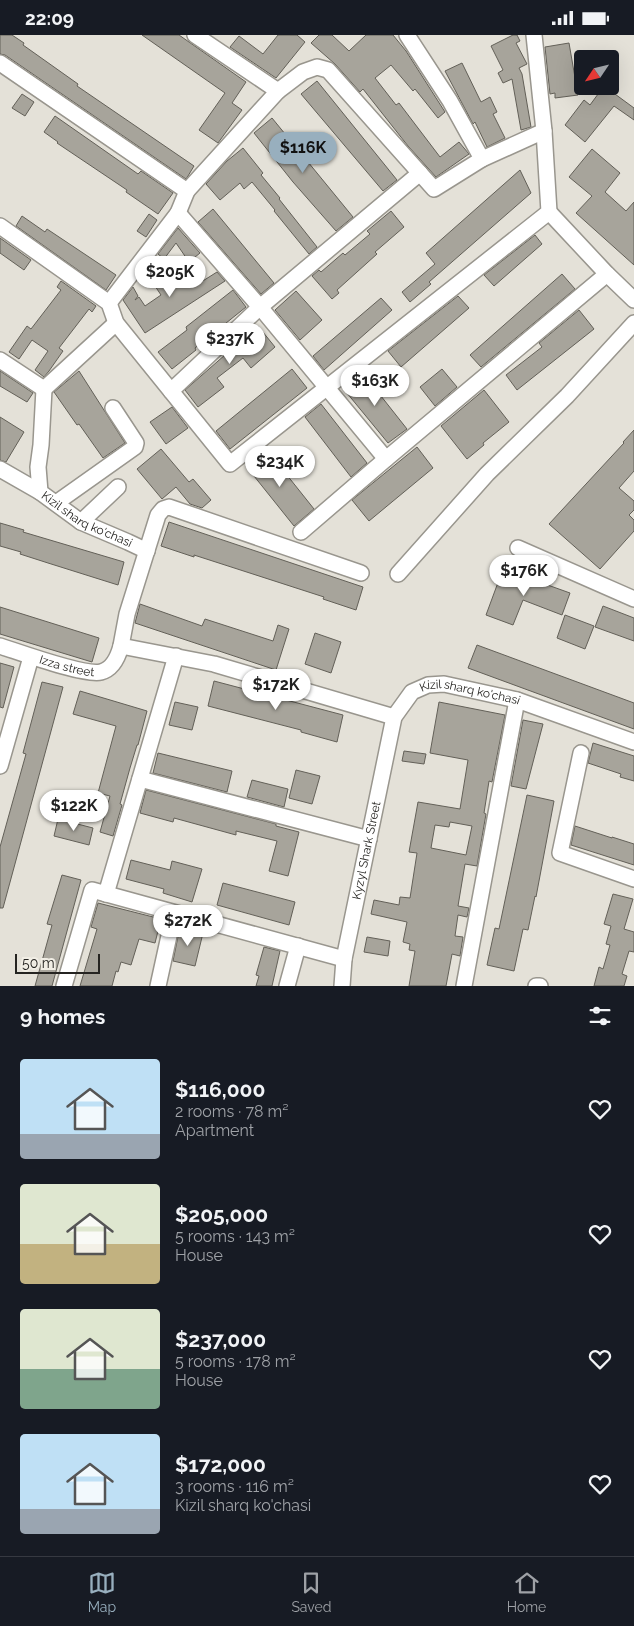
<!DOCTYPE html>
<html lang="en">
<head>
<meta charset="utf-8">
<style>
	:root { --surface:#171b24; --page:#20242c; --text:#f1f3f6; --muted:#9ea1a6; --line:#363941; --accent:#98afbe }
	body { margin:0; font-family:Raleway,sans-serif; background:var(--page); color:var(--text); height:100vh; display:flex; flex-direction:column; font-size:19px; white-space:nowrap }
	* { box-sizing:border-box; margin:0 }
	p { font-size:16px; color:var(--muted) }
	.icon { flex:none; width:28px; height:28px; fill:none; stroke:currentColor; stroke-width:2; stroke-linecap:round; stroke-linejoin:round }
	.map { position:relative; height:951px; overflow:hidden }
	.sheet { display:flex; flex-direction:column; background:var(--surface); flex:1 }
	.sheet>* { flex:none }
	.needle { width:32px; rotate:235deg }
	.controls { position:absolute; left:574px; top:15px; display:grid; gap:10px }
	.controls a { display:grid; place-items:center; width:45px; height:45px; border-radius:5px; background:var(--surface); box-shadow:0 5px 20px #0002; font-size:25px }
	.scale { position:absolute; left:15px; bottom:12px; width:85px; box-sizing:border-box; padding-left:5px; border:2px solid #252421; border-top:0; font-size:14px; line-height:18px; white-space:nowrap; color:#252421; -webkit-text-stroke:4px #f1eee5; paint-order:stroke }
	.price { position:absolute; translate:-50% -42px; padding:0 11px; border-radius:18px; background:#fff; color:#222; font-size:16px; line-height:32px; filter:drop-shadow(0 1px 2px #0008) }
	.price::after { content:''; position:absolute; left:50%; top:30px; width:15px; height:11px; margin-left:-8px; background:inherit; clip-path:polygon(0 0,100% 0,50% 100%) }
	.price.active { background:var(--accent); color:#111 }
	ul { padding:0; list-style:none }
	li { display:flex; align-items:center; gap:15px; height:125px; padding:0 20px }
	li span { display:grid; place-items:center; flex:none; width:140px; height:100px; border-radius:5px; color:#555 }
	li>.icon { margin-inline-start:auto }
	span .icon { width:60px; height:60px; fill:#fffc; stroke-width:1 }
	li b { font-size:21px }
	h2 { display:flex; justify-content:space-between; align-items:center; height:60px; padding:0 20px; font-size:21px }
	.status { display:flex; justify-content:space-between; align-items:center; height:35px; padding:0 25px; background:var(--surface); direction:ltr }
	.status svg { height:14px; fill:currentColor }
	.tab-bar { display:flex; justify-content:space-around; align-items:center; height:70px; border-top:1px solid var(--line); background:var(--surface); font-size:14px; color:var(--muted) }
	.tab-bar a { display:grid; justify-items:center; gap:2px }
	.tab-bar .active { color:var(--accent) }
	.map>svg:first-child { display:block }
	.building { fill:#a7a49b; stroke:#636058; fill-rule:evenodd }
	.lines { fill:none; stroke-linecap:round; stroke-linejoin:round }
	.minor-casing { stroke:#99968e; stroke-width:18 }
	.minor { stroke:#fff; stroke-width:15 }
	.labels { text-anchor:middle; stroke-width:4; stroke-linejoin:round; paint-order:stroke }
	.street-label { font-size:12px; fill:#252421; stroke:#f1eee5 }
</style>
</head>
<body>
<div class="status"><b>22:09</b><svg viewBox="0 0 49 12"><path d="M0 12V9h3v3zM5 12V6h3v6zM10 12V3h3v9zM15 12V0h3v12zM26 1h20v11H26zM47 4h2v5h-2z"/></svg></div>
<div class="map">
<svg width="634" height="951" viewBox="0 0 634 951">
	<rect width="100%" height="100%" fill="#e4e1d8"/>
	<!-- building -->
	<path class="building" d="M0,0h12l12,8 -1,2 55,39 -1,2 117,80 -6,10 -2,3 -181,-124 -5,-1z
		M142,0h37l67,47 -14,21 10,7 -24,33 -19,-13 26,-37z
		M278,0h19l8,7 -29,36 -46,-31 9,-11 24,18z
		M319,0h13l17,16 17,-16h27l13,16 39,61 -7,6 -23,-29 -2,2 -22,-26 -16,13 21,27 3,-2 41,54 19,-15 10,12 -33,23 -28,-31 -45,-57 -3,3 -25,-28 -24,-21z
		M513,0h4l3,6 -4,2 11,21 -8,4 3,6 9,53 -10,3 -9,-51 -9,4 -5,-10 5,-3 -12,-24z
		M569,8l9,52 -23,3v-5l-5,1 -5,-47z
		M462,28l19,39 9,-5 7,15 -4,2 12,24 -18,9 -12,-25 -2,2 -28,-53z
		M317,46l80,99 -14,11 -82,-97z
		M604,51l30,22v12l-20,-14 -29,36 -20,-17 19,-25 6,5z
		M22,59l12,8 -9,14 -13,-8z
		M55,81l83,58 3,-3 32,22 -15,21 -32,-22 1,-2 -70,-47 1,-1 -14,-10z
		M272,83l81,99 -17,14 -43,-49 -39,-49z
		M243,113l20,25 -2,2 19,23 -1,1 38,48 -8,7 -35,-43 1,-1 -23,-28 -8,7 -4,-6 -20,17 -14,-16 21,-23z
		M592,114l28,24 -15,19 21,19 8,-9v63l-58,-52 16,-17 -23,-19z
		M520,135l11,23 -102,89 2,2 -21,18 -8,-10 33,-28 -9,-11z
		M213,174l61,74 -13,11 -63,-72z
		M391,176l13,16 -29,25 2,2 -40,36 2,3 -7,6 -20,-23 7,-6 2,2 22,-19 2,2 25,-21 -3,-3z
		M149,179l8,6 -11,17 -9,-6z
		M22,181l23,16 2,-3 69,46 -10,15 -90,-64z
		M178,193l22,25 -11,9 -13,-19 -12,16 -6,-5z
		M535,200l7,9 -48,42 -10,-11z
		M0,203l31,22 -7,10 -24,-17z
		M186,231l12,18 19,-12 8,9 -80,52 -22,-33 10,-13 5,9 -3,4 4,-3 6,9 16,-11 -6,-9z
		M562,239l13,15 -94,78 -11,-12z
		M61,246l35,25 -4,6 -3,-3 -30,39 4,3 -14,20 -5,6 -9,-7 13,-19 -16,-11 -13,19 -10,-7 18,-26 4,3 30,-39 -4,-3z
		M233,255l13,17 -51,41 1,2 -24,19 -14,-17 29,-22 -1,-3z
		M296,256l26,29 -22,20 -25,-30z
		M458,261l11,12 -68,59 -13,-16z
		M381,263l11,12 -68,60 -11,-14z
		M579,275l15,19 -77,61 -11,-15 36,-28 -3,-4z
		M258,291l17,21 -24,21 -8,-10 -26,20 7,9 -26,20 -13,-17z
		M292,334l15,19 -77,61 -14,-18z
		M442,334l15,18 -22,19 -15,-19z
		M0,336l33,22 -6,9 -27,-16z
		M79,336l46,72 -22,15 -24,-34 -2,1 -23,-33z
		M362,337l45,57 -19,14 -46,-56z
		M484,355l25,32 -26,21 1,2 -17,14 -26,-33z
		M321,369l46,59 -16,14 -46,-60z
		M172,372l16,21 -22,16 -16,-22z
		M0,382l24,15 -18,30 -6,-2z
		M634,395v41l-15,17 15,13v9l-5,5 5,5v11l-34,38 -51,-45 75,-81 -1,-1z
		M417,412l16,21 -64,53 -17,-21z
		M161,414l28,33 4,-3 18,21 -9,8 -12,-4 -14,-17 -14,12 -25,-30z
		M267,415l47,59 -20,17 -48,-60z
		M169,487l194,65 -7,23 -33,-11 1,-2 -130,-42v2l-33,-11z
		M0,488l24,7 -1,2 101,30 -6,23 -70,-22 -28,-9 1,-2 -21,-6z
		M503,534l67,24 -8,22 -39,-15 -10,25 -27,-10z
		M140,569l62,22 3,-7 68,22 5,-16 11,4 -13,41 -141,-47z
		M603,571l31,12v23l-39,-14z
		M0,572l99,31 -7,24 -92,-28z
		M565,580l29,11 -9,23 -28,-11z
		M315,598l26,9 -10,31 -26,-9z
		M477,610l157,58v26l-166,-61z
		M0,628l14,4 -11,41 -3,-1z
		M214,646l129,34 -6,27 -36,-10v-2l-93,-24z
		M42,647l21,5 -60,221h-3v-61l26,-93 -3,-1z
		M80,656l67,20 -9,34h-1l-7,23 -10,36 2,1 -9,31 -13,-4 10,-36 -12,-3 18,-67 -43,-12z
		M175,667l23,5 -6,23 -23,-5z
		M439,667l66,13 -13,67 -3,-1 -5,32 2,1 -9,52 -12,-2 -7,42 11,2 -2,9 -9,-2 -3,21 8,1 -3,19 -8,-2 -6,32h-37l6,-35 -6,-1 1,-6 -7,-2 4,-20 -36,-8 3,-14 25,5 1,-8 10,1 7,-45 -8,-1 9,-50 42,7 8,-49 -38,-7zM450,787l22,4 -6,29 -35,-7 4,-23 14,2z
		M523,685l20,4 -17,65 -15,-3z
		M593,708l41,13v25l-14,-4 1,-3 -33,-11z
		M404,716l22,3 -2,10 -22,-3z
		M158,718l74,18 -5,21 -74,-19z
		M296,735l24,6 -8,28 -23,-6z
		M252,745l36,9 -4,18 -37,-10z
		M146,755l130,34v2l23,6 -11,44 -19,-5 8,-30 -41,-10v4l-62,-17 -1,4 -33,-9z
		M527,760l27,6 -18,96 -1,-1 -7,34 -5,-1 -9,42 -27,-6 8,-37 4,1z
		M58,784l35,9 -4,17 -35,-9z
		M575,791l37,12v-1l22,7v21l-63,-20z
		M131,825l39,10 2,-9 30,8 -10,33 -29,-9 1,-4 -38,-10z
		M62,840l19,5 -29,106h-17l17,-61 -5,-1z
		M223,848l72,19 -6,23 -72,-20z
		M613,859l20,5 -9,30 10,3v20l-5,-1 -7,23 5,2 -3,10h-30l5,-19 4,2 7,-24 -4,-1 5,-18 -7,-2z
		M98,868l63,16 -6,24 -16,-4 -8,26 -10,-3 -3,10 -2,-1 -4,15h-32l17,-57 -6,-2z
		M180,892l23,6 -8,33 -22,-5z
		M367,902l23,4 -2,15 -24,-4z
		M264,912l16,4 -8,35h-16l3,-10 -3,-1z"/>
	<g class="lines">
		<defs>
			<g id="minor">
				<path d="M195,0l83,56 25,-19 14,-5 11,3 106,119 48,-30 62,-28"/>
				<path d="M407,0l43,66 32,58"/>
				<path d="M0,28l187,128"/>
				<path d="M549,177l58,62 27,26"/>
				<path d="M178,178l82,94 126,152"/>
				<path d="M0,191l109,77 7,20 114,141 319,-252 -5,-81 -10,-96"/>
				<path d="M109,268l69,-90 9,-22 91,-100"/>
				<path d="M0,325l44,29"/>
				<path id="s1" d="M44,354l-3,56 -3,22 2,25 41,30 47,20 19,9"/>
				<path d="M44,354l72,-66"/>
				<path d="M171,356l89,-84 160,-134"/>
				<path d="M0,434l40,23"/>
				<path d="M56,468l79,-56 1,-4 -23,-35"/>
				<path d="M81,487l37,-35"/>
				<path d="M301,497l85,-73 221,-185"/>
				<path d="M518,513l116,51"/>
				<path d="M361,538l-192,-66 -6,2 -5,6 -31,99 -6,32 93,18 180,53"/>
				<path d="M398,539l89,-100 80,-78 67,-73"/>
				<path id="s2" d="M0,611c19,6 84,30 101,26 12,-3 17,-15 20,-26"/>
				<path d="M581,718l-21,100 74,26"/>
				<path d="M0,731l31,-109"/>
				<path d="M140,744l229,60"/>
				<path d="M106,859l70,-238"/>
				<path d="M64,951l28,-96 252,69"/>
				<path d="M158,951l16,-73"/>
				<path d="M287,951l11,-40"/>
				<path id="s3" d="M342,951l2,-27 50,-242 18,-25 16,-7 16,-1 73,16 117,42"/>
				<path d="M464,951l53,-286"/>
				<path d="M536,951h4"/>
			</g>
		</defs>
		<!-- minor casing -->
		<use href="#minor" class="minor-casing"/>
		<!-- minor -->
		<use href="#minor" class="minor"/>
	</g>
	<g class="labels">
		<!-- street labels -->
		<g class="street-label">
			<text dy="4" stroke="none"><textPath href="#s1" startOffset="158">Kizil sharq ko'chasi</textPath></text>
			<text dy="4" stroke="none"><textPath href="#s2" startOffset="70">Izza street</textPath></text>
			<text dy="4" stroke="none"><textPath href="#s3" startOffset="365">Kizil sharq ko'chasi</textPath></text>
			<text dy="4" stroke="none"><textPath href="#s3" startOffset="138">Kyzyl Shark Street</textPath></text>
		</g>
	</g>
</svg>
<div class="controls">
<a><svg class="needle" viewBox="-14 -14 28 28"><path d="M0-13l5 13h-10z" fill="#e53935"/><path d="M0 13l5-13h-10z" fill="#9ea1a6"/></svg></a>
</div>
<div class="scale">50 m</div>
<b class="price active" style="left:303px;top:139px">$116K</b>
<b class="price" style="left:170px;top:263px">$205K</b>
<b class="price" style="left:230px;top:330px">$237K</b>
<b class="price" style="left:375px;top:372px">$163K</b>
<b class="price" style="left:280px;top:453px">$234K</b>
<b class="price" style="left:524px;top:562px">$176K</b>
<b class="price" style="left:276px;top:676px">$172K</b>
<b class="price" style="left:74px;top:797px">$122K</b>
<b class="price" style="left:188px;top:912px">$272K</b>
</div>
<section class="sheet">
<h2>9 homes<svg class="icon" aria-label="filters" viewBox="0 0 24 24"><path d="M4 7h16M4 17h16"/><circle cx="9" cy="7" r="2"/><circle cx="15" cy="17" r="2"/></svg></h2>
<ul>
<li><span style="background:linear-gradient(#bfe0f5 75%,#9aa5b1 0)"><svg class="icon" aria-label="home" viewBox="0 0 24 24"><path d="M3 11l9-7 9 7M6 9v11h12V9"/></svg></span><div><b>$116,000</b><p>2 rooms · 78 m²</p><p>Apartment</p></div><svg class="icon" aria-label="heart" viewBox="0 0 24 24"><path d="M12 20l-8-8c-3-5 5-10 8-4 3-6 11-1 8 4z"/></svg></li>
<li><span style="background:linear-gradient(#dfe7d0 60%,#c2b280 0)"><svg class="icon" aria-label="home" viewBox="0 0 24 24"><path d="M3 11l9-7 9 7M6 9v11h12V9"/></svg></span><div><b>$205,000</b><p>5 rooms · 143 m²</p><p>House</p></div><svg class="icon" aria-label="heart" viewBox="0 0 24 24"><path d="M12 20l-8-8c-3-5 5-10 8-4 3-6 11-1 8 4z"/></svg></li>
<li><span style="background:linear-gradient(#dfe7d0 60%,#7fa58c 0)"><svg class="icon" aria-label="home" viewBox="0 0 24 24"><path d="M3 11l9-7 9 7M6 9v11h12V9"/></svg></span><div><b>$237,000</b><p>5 rooms · 178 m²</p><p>House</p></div><svg class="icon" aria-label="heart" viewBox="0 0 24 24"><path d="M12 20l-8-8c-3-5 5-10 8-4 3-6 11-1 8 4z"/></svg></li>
<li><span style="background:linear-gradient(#bfe0f5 75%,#9aa5b1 0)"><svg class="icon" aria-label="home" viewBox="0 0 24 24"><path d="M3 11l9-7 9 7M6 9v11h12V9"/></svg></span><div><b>$172,000</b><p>3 rooms · 116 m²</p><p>Kizil sharq ko'chasi</p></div><svg class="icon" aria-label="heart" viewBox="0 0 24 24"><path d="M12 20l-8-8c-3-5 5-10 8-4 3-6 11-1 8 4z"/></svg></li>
</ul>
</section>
<nav class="tab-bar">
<a class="active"><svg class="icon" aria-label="map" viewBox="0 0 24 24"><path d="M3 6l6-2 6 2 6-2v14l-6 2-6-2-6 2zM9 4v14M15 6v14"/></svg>Map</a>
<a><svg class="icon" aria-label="saved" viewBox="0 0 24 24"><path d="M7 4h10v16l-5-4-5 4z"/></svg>Saved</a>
<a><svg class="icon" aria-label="home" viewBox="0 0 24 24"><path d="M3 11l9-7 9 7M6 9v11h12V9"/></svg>Home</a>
</nav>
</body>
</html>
